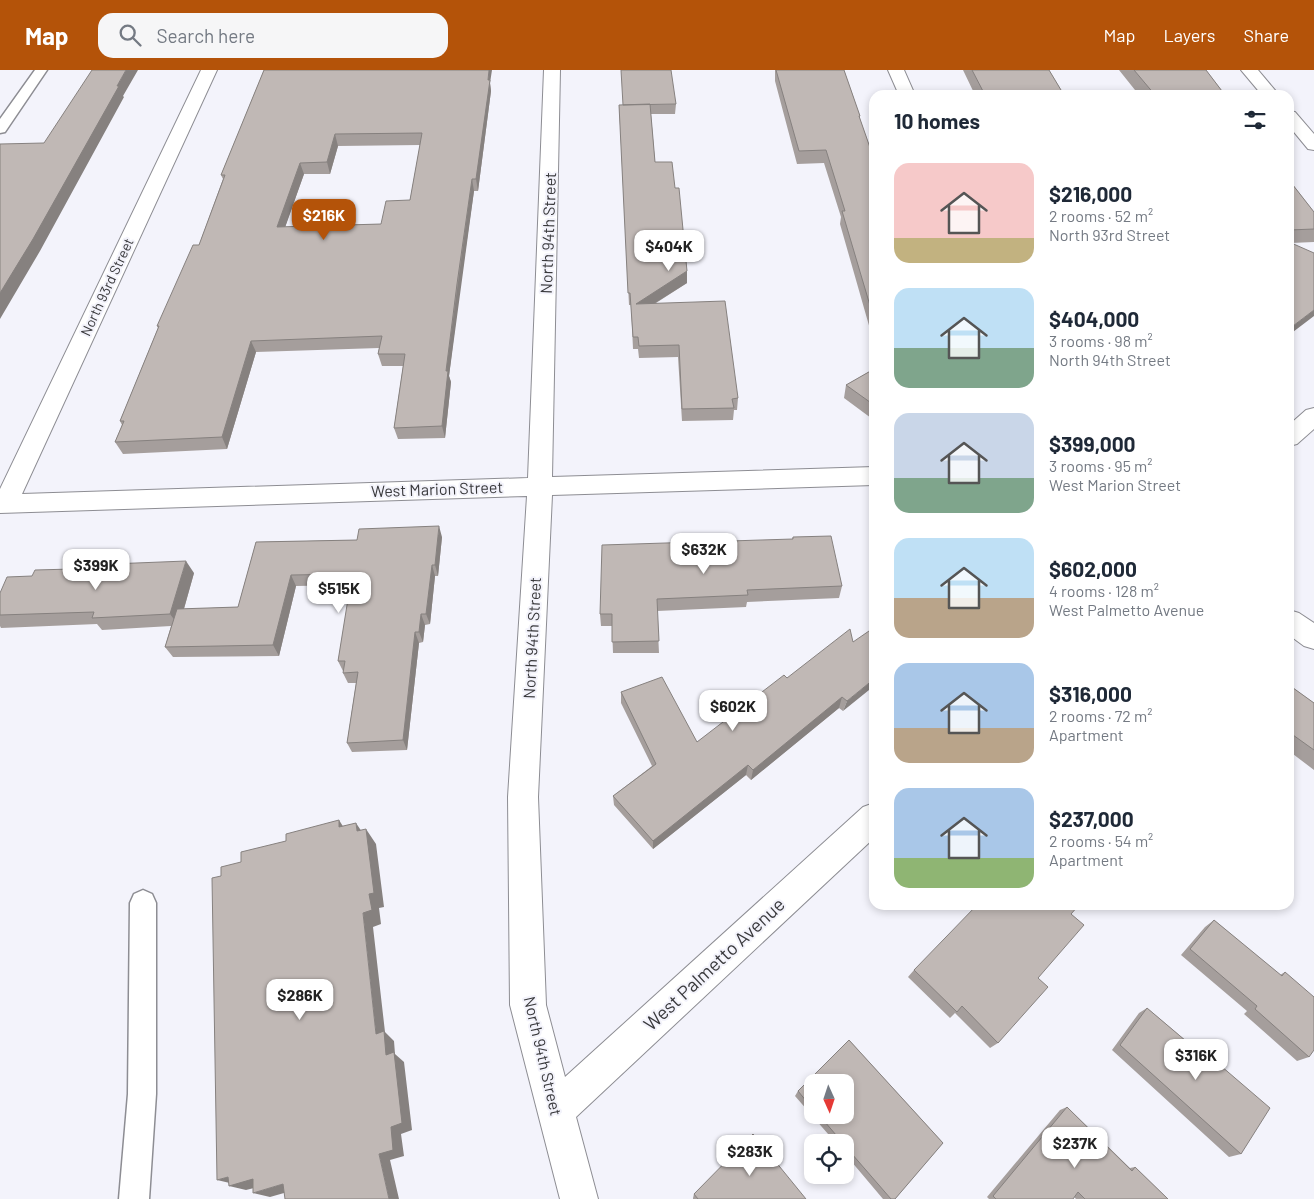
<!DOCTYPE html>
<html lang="en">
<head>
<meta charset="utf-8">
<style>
	:root { --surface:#fff; --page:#f6f6f7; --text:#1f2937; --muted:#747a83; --accent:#b45309 }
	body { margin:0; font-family:Barlow,sans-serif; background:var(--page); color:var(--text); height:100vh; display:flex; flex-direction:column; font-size:19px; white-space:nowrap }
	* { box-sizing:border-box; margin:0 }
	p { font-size:16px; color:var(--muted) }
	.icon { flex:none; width:28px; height:28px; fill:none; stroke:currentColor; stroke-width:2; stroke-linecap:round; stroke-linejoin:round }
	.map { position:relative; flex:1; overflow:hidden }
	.panel { position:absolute; left:869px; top:20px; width:425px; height:820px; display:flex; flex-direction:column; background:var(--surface); border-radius:15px; box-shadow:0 2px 8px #0003 }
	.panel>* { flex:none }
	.needle { width:32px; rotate:177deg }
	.tools { position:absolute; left:804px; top:1004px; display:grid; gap:10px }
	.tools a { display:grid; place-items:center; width:50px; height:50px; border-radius:10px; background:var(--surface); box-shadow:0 2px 8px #0003; font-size:25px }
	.price { position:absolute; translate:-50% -42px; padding:0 11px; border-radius:10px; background:#fff; color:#222; font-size:16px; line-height:32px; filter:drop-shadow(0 1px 2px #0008) }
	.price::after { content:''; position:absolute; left:50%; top:30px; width:15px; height:11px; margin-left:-8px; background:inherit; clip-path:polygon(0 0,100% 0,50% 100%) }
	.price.on { background:var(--accent); color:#fff }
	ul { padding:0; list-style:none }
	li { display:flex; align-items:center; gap:15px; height:125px; padding:0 25px }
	li span { display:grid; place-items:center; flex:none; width:140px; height:100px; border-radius:15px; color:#555 }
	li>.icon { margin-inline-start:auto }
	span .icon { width:60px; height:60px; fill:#fffc; stroke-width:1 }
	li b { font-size:21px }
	h2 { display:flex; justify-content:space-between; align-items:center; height:60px; padding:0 25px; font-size:21px }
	header { display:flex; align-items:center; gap:30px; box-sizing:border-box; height:70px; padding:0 25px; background:var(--accent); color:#fff }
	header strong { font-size:24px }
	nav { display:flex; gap:28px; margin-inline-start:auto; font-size:18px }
	.search { width:350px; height:45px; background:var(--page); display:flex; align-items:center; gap:12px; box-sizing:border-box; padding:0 18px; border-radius:15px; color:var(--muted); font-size:19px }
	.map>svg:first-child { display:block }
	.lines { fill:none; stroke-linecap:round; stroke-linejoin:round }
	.lane-casing { stroke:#8d8d93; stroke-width:3 }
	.street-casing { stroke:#8d8d93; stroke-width:2 }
	.lane { fill:#fff; fill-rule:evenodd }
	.street { fill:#fff; fill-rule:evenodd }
	.wall { fill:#a59e9c; fill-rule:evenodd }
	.shaded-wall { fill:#86817f }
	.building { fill:#c0b8b5; stroke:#86817f; fill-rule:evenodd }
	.labels { text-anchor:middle; stroke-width:4; stroke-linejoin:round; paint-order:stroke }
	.far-street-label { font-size:14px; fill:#39393c; stroke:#f3f3fb }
	.street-label { font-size:16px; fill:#39393c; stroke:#f3f3fb }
	.near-street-label { font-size:19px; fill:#39393c; stroke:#f3f3fb }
</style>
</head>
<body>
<header>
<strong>Map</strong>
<div class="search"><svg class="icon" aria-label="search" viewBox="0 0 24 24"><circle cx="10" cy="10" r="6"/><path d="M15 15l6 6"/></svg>Search here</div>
<nav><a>Map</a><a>Layers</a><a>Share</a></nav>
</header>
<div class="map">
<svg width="1314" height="1129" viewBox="0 0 1314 1129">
	<rect width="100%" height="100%" fill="#f3f3fb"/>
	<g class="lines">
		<defs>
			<path id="lane" d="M35,0h12l-42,62 -5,1v-14z
				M143,820l9,4 4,9v191l-7,105h-30l9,-105 2,-191 4,-9z"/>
			<path id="street" d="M201,0h16l-195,424 506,-16 16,-408h16l-8,407 322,-10v18l-322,10 -14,302 8,208 19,72 298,-270 11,-4v35l-298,279 22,82h-38l-50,-194 -2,-208 19,-301 -527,17v-24z
				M888,0h16l11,25h-16z
				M1241,0h17l21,25h-17z
				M1289,41l6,1 19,22v16l-6,-1 -19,-23z
				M1314,338v21l-17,15 -8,2v-21l17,-15z
				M1289,540l10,3 15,10v26l-10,-3 -15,-11z"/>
		</defs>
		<!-- lane casing -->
		<use href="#lane" class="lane-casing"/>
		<!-- street casing -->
		<use href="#street" class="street-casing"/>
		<!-- lane -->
		<use href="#lane" class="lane"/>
		<!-- street -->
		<use href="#street" class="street"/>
	</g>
	<!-- wall -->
	<path class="wall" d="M264,0l226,13 1,8 -13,100h-4l-15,104 -10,81 2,6 -6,56 -47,1 -4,-11 9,-62h-21l-4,-12 1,-6 -123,4 -29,97 -104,5 -8,-12 7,-17 -2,-4 38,-93 -1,-2 42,-81 24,-66 -2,-4zM420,75l-10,55 -29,24 -96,3 19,-53h26l8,-28z
		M775,0h69l16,46v3l14,40v184l-34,-119 1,-7 -17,-54 -27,1 -22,-83z
		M963,0h86l15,25h-89z
		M1119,0h87l19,25h-86z
		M676,34l-1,10h-24l4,48 20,26 12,83v12l-31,20 82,95 -1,12h-3l-1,10 -51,1 -4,-64 -39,1 -1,-9h-5l-2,-44h-2l-10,-200z
		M1289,110l25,32v30l-23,1 -2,92z
		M874,299v47l-3,2 -27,-20 2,-13z
		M442,467l-4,39h-3l-5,48 -5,1 -2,17 -4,1 -12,107 -55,2 -5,-9 9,-60h-8l-5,-10 1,-2h-1l-5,-10 13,-76 -55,1 -17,70 -106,1 -8,-10 6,-21 -69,4 -5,-6 -96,4 -1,-2v-33l194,-20 -10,36 54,-2 18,-65 101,-2z
		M793,467l49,49 -3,12 -92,4 -1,5 -89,4 2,42h-46l-1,-27h-11l-1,-12 192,-75z
		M874,565l-31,76 -4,-3 -88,72 -5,-5 -93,74 -39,-44 -1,-9 39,-30 -31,-63v-11l76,50 90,-64 66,-36z
		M1289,615l25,18v67l-25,-19z
		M1071,844l-33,64 -40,65 -8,5 -35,-35 -5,5 -42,-41 6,-7z
		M1214,850l66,55 5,-3 24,85 -12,4 -53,-47 3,-3 -66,-56 24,-28z
		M1147,938l64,54 3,-2 27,94 -12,3 -117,-107 27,-37z
		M849,970l94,103 -48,56h-12l-38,-45v-12h-10l-40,-46 3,-5zM812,1012h33v33h-33z
		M1067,1037l63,61 5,-1 33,32h-92l-2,-2 -1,2h-84l-2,-2 73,-87z
		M694,1124l112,5h-113v-1z"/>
	<!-- shaded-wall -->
	<path class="shaded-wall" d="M126,0h12l-15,26 1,1 -84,154 -40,68v-26z
		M489,0h3l-2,13 1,8 -13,100 -2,-12z
		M335,64l3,12 -8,28 -3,-12z
		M300,93l4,11 -23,65 -4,-12z
		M472,109l2,12 -25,185 2,6 -6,56 -3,-12 4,-55z
		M687,201v12l-51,32v-11z
		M1314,240v6l-25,19v-6z
		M251,271l5,11 -29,97 -5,-12z
		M874,337v9l-3,2z
		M439,456l3,11 -4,39 -3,-11z
		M186,491l8,12 -15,53 -9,-12z
		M432,495l3,11 -5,48 -4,-10z
		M291,505l5,11 -17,70 -6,-11z
		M421,544l4,11 -2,17 -4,-10z
		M415,562l4,11 -12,107 -4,-10z
		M874,609v7l-31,25 4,-10z
		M842,627l-3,11 -88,72 2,-10z
		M748,695l-2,10 -93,74v-8z
		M339,750l10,16 -10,-9z
		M356,753l10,15 -9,-7z
		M366,759l10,15 8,63 -5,1 2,16 -8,3 12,105 9,9 1,13 9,8 8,68 -11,4 3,22 -14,4 9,39h-10l-10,-45 12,-27 -5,-72 -10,-21 -13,-121 6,-19z
		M228,1107l25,2 16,5 -23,6 -17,-4 5,-2 -17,-4z
		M283,1114l15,5 -28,8 -17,-4z"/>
	<!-- building -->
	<path class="building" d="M92,0h34l-9,16h2l-86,153 -33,54v-149l44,-1z
		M264,0h225l-1,10h2l-14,99h-4l-15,105 -11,87h2l-6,55 -48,2 11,-74h-27l4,-18 -131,5 -29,96 -107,5 9,-21h-4l39,-95h-2l36,-81h6l26,-70h-4zM422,63l-12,67 -24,1 -5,23 -104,3 23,-64 27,-1 8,-28z
		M621,0h50l5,34 -53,1z
		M776,0h68l16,46h-1l15,43v160l-32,-108h3l-19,-61 -27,1z
		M972,0h77l15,25h-79z
		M1134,0h72l19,25h-70z
		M650,34l5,58h17l3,26h4l8,83 -51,33 89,-3 13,97 -6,1 2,9 -52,1 -3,-64 -40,1 -1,-9h-5l-3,-44h-2l-9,-188z
		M1289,110l25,32v17l-25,1z
		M1289,172l25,11v57l-25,19z
		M874,299v36l-28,-20z
		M439,456l-4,39h-3l-6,49h-5l-2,18h-4l-12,108 -56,3 11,-71 -15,1 2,-12h-7l14,-87 -61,1 -18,70 -108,2 12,-38 61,-2 18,-65 101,-2 2,-11z
		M831,466l11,50 -95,4 1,5 -91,4 2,42 -47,1v-28h-12l2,-69 191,-6v-2z
		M186,491l-16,53 -78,4 2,-6 -94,3v-22l7,-16 25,-1 3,-6 75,-2 1,-4z
		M850,559l3,13 16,-11 5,4v44l-27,22 -5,-4 -89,73 -5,-5 -95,76 -40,-45 43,-32 -35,-72 41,-15 35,65 87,-67 3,3z
		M1289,615l25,18v47l-21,-15 -4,5z
		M339,750v7l17,-4 1,8 9,-2 8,64 -5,1 3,16 -9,3 13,121 8,-3 2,24 8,-3 8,71 -11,4 2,23 -14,4 10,45h-104l-2,-15 -30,9v-14l-24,7 -1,-9 -11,3 -5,-302 9,-2v-9l20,-5v-10l45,-11v-7z
		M977,835h102l-8,9 13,11 -46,53 10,9 -50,56 -36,-37 -5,6 -43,-42z
		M1214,850l68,56 3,-4 29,25v53l-5,7 -54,-48 2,-3 -67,-57z
		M1147,938l65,55 2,-3 56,48 -29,46 -121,-109z
		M849,970l94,103 -48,56h-4l-46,-53v-4h-3l-23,-27h26v-33h-33v26l-14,-17z
		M1067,1037l65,64 3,-4 33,32h-83l-7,-7 -5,7h-77l-3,-3z
		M753,1064l53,65h-108l-4,-5z"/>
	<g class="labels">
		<!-- far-street labels -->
		<g class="far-street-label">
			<text transform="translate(107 217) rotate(-65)" y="5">North 93rd Street</text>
		</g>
		<!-- street labels -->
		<g class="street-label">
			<text transform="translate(548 163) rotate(-88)" y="6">North 94th Street</text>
			<text transform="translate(437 419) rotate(-2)" y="6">West Marion Street</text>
			<text transform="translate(532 568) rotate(-87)" y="6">North 94th Street</text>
			<text transform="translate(543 986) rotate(77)" y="6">North 94th Street</text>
		</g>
		<!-- near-street labels -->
		<g class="near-street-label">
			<text transform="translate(714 894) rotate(-43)" y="7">West Palmetto Avenue</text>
		</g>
	</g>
</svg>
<div class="tools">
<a><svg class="needle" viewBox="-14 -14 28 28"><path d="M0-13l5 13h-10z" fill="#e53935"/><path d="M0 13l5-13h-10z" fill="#747a83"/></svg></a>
<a><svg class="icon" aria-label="locate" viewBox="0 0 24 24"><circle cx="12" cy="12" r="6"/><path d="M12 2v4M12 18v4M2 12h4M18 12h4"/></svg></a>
</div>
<b class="price on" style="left:324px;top:171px">$216K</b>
<b class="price" style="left:669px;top:202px">$404K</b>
<b class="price" style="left:704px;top:505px">$632K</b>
<b class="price" style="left:96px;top:521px">$399K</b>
<b class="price" style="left:339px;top:544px">$515K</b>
<b class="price" style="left:733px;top:662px">$602K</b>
<b class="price" style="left:300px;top:951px">$286K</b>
<b class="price" style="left:1196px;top:1011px">$316K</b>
<b class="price" style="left:1075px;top:1099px">$237K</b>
<b class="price" style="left:750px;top:1107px">$283K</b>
<section class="panel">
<h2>10 homes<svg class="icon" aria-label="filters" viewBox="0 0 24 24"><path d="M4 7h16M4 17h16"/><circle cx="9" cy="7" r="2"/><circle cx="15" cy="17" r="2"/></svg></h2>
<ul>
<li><span style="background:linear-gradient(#f6c9c9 75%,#c2b280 0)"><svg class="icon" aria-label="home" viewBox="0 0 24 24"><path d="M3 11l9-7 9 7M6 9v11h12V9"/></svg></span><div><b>$216,000</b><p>2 rooms · 52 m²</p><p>North 93rd Street</p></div></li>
<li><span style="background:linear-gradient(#bfe0f5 60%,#7fa58c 0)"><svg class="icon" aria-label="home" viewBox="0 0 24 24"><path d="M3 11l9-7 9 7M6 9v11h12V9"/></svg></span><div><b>$404,000</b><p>3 rooms · 98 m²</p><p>North 94th Street</p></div></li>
<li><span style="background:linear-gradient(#c9d6e8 65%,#7fa58c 0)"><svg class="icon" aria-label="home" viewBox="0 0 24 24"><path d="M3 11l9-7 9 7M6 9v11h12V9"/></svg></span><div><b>$399,000</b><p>3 rooms · 95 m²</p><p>West Marion Street</p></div></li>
<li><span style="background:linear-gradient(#bfe0f5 60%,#b9a48a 0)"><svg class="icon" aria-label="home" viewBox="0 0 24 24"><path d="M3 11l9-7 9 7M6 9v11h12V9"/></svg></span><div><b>$602,000</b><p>4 rooms · 128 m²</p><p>West Palmetto Avenue</p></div></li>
<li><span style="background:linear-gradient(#a9c7e8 65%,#b9a48a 0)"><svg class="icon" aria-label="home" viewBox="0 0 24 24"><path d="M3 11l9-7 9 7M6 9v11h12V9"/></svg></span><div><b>$316,000</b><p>2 rooms · 72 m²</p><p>Apartment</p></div></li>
<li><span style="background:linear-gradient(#a9c7e8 70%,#8fb573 0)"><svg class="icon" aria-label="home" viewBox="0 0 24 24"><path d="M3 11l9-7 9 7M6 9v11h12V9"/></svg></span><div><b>$237,000</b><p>2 rooms · 54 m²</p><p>Apartment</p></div></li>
</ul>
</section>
</div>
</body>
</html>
